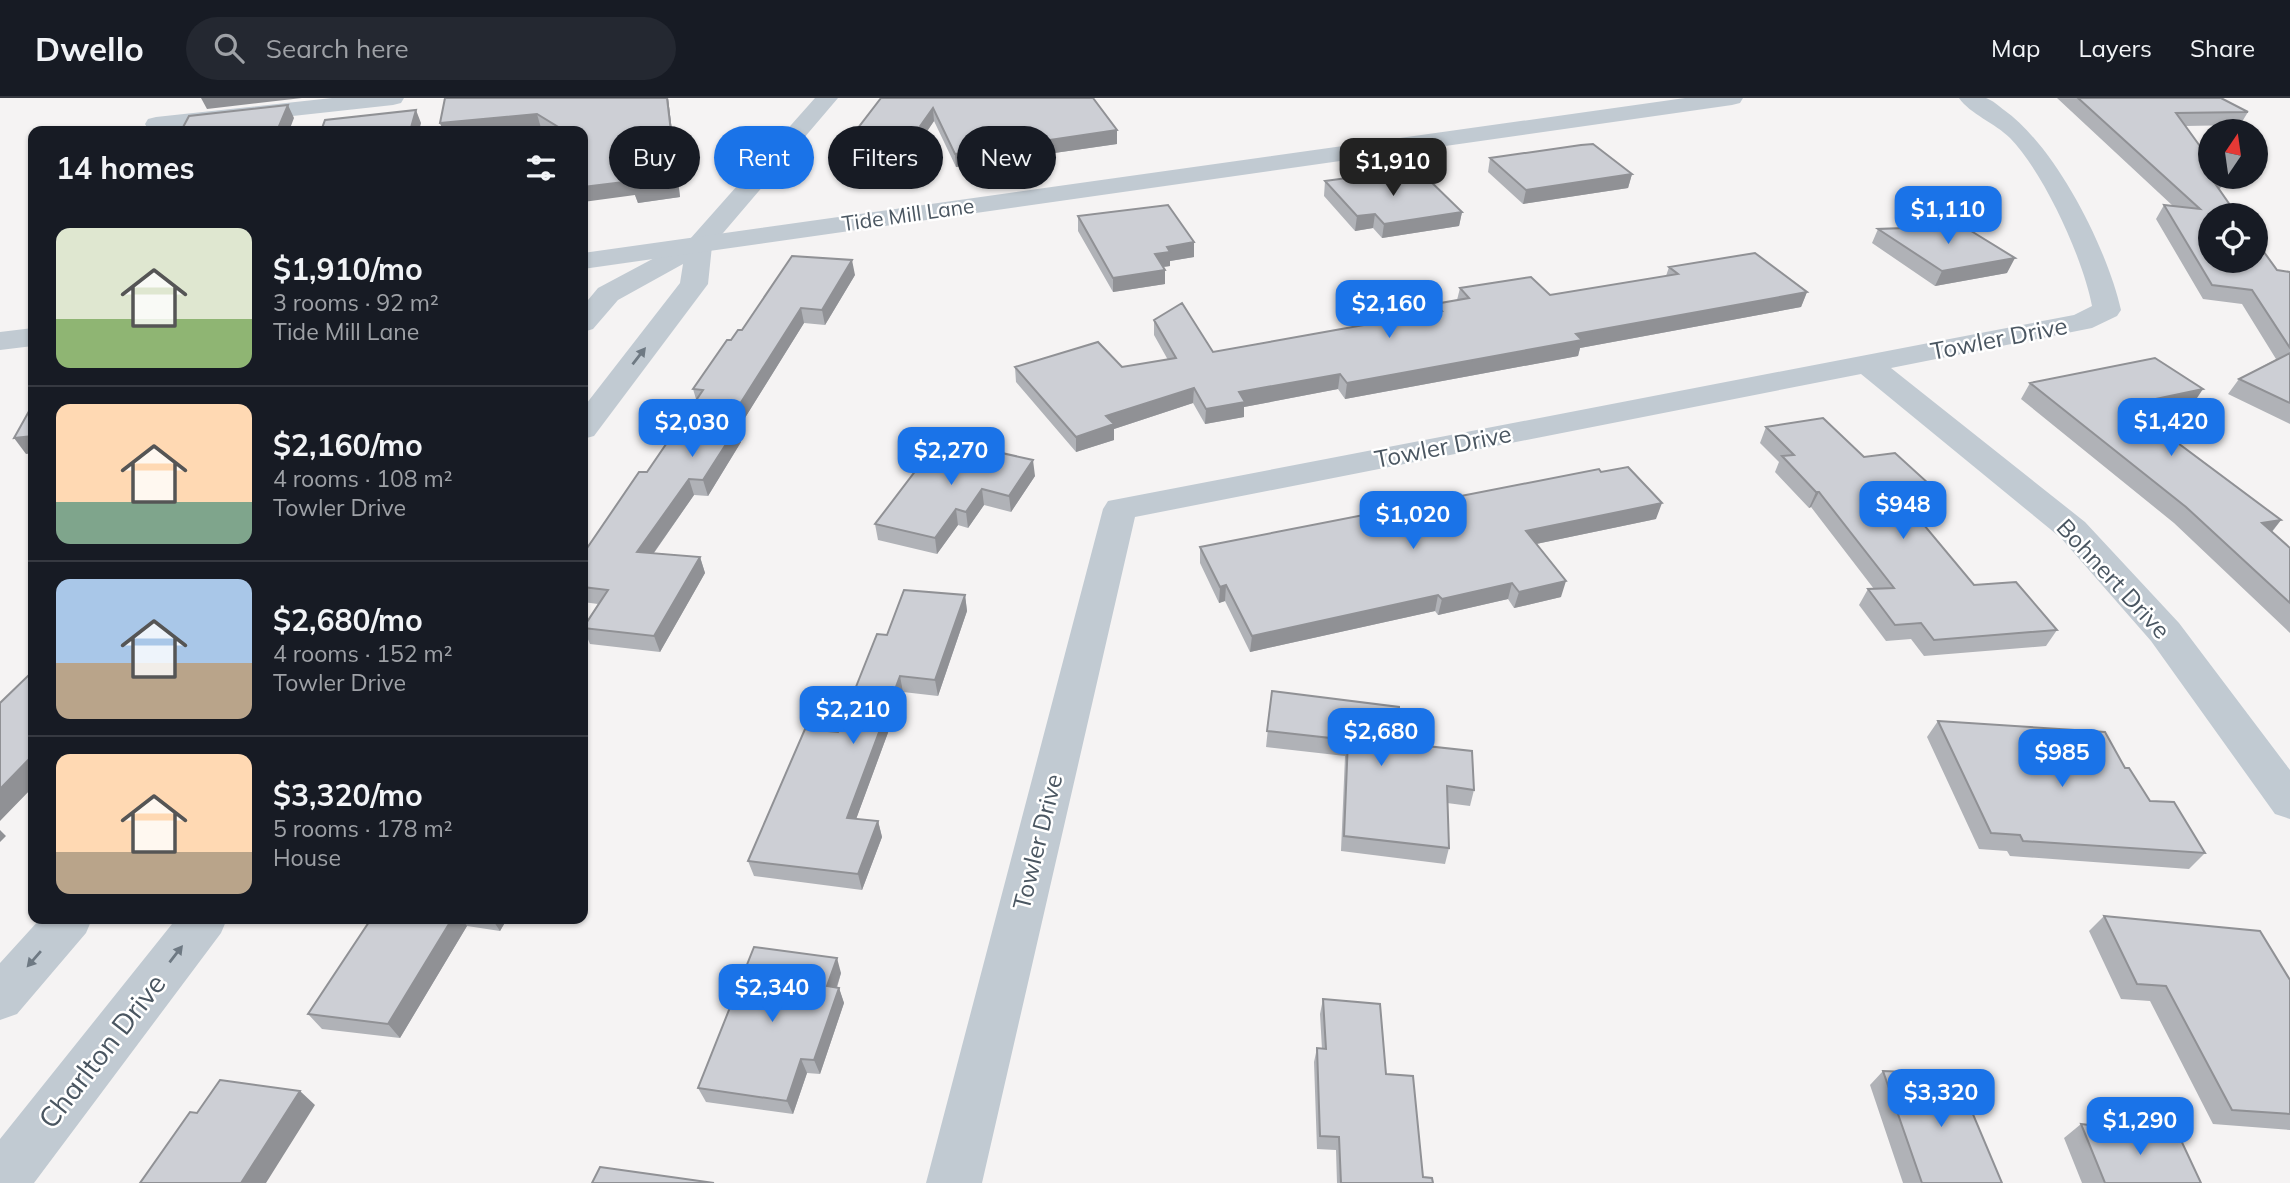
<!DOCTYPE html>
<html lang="en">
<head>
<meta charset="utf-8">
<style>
	:root { --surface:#171b24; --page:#242831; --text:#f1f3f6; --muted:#9ea1a6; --line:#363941; --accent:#1a73e8 }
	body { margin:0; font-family:Mulish,sans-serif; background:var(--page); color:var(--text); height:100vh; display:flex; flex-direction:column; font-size:26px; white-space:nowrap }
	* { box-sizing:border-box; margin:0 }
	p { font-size:23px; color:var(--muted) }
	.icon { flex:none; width:38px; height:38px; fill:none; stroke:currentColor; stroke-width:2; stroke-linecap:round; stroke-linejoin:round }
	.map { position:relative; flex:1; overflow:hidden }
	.details { position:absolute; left:28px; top:28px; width:560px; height:798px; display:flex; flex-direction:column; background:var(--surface); border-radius:14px; box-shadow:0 2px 5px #0004 }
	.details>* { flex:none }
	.guide { position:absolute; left:609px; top:28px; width:665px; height:63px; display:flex; gap:14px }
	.needle { width:46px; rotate:13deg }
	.tools { position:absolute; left:2198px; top:21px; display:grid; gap:14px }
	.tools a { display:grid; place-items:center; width:70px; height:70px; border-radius:50%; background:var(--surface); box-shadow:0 2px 5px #0004; font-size:35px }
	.price { position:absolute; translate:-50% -60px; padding:0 16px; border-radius:14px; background:var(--accent); color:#fff; font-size:23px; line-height:46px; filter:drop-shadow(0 2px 4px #0008) }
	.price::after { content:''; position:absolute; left:50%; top:42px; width:21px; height:16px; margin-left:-10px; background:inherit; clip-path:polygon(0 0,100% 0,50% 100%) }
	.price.current { background:#222; color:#fff }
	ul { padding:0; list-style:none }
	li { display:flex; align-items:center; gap:21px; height:175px; padding:0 28px }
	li+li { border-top:2px solid var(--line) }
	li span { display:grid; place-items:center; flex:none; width:196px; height:140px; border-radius:14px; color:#555 }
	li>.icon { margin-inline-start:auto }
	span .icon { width:84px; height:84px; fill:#fffc; stroke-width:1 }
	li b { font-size:30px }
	h2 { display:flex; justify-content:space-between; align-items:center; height:84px; padding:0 28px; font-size:30px }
	.chip { padding:0 24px; border-radius:32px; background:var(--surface); box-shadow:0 2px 5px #0004; font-size:24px; line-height:63px }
	.chip.current { background:var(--accent); color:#fff }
	header { display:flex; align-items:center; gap:42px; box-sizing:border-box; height:98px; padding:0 35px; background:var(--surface); border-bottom:2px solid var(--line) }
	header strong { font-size:33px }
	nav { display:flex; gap:38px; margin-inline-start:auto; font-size:24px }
	.search { width:490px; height:63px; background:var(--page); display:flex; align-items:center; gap:18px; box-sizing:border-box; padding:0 24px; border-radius:38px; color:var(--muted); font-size:26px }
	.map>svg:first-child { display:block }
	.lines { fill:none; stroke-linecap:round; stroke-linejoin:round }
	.minor { fill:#c1cad2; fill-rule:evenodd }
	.tertiary { fill:#c1cad2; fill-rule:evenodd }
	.wall { fill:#b0b2b7 }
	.shaded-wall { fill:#909195 }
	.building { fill:#cdcfd5; stroke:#909195; stroke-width:2 }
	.oneway { fill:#6e7983 }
	.labels { text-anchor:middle; stroke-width:5; stroke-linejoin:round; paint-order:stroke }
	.far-street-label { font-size:21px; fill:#4a5661; stroke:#fff }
	.street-label { font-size:24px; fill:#4a5661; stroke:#fff }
	.near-street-label { font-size:28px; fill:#4a5661; stroke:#fff }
</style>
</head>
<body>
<header>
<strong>Dwello</strong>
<div class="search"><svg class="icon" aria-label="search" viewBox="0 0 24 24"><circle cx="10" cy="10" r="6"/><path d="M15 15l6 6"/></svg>Search here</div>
<nav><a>Map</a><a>Layers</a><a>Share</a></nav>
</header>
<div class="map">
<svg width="2290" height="1085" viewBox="0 0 2290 1085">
	<rect width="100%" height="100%" fill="#f5f3f3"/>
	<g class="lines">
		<!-- minor -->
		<path class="minor" d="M332,0h72l-3,5 -8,2 -237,26 -8,-2 -3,-5 3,-5 8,-2z
			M815,0h23l-126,148 -4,38 -114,152 -11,3v-31l97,-125 3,-19 -65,36 -25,29 -10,3v-26l15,-18 92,-49z
			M1959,0c8,0 19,0 27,0 6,2 13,8 18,12 52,37 103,138 117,200l-4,6 -25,12 -201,40 194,154 94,101 111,147v49l-15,-5 -124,-173 -90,-103 -200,-164 -726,143 -153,666h-56l177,-674 5,-8 966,-186 18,-9c-9,-48 -48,-133 -82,-168 -15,-15 -40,-24 -51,-40z
			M40,821h52l-6,14 -69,81 -17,6v-57z
			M176,821h51l-6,14 -187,250h-34v-44z"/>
		<!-- tertiary -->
		<path class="tertiary" d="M1685,0h58l-3,5 -8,2 -1149,164v-16z
			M33,230v18l-33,4v-18z"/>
	</g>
	<!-- wall -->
	<path class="wall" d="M668,0l12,99 -42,6 -3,-8 -52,-64h-36l-6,-3 -40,3h-58l-3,-8z
		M881,0l236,46 -161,23 -22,-46 -38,56 -59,-5 -2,-14z
		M2057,0h164l27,14 -8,13 -55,1 40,55 -6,9 58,80 13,2v152l-62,-30 11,-15 37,-20 -34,-55 -39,-5 -47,-80 8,-14 9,1z
		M1490,60l142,16 -4,14 -105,16 -35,-32z
		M1325,83h50l87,31 -3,14 -77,12 -9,-10 -18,3 -31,-35z
		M1078,118l116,26v15l-24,4v5l-7,1 2,17 -52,8 -35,-61z
		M1878,131l129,44 -72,13 -63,-43z
		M1669,169l138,25 -6,15 -221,41 -2,8 -233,43 -7,-10 -94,18v10l-39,7 -12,-21 -79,26v11l-38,12 -60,-70 -1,-15h107l46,-7 -14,-25v-15l59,32 221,-40 1,-8 22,-4 3,-12 90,7 116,-19z
		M855,177l-30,50 -21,-2 -66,106 3,13 -33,54 -14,-1 -40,58 46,4 5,16 -45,79 -70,-8 -7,-16 15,-24 -15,-2v-48l64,-82 49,-73 -3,-10 38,-49 11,-10z
		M2030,285l163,21 -52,11 140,105 -9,12 18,16v85l-116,-110 -153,-124z
		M1766,329l98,30 64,26 -9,16 -15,3 70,83 83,45 -11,16 -122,10 -13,-17 -25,2 -27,-36 9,-16h6l-63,-82 -2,1 -34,-36 4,-10 -19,-19z
		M923,363l112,15 -24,36 -27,-7 -16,23 -10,-3 -21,29 -59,-14 -3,-16z
		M1656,421l-120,25 25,53 -47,11 -6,-9 -70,16 -3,-4 -185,41 -25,-51 -6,2 -19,-40v-16z
		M965,497l2,16 -29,85 -35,-4 -47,127 22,2 4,16 -20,53 -108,-14 -6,-15 90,-129 49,-97z
		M1272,593l127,52 75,47 -4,16 -23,-3 2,45 -4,16 -104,-13 4,-95 -79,-9z
		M1938,623l187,47 25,33 55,52 -16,16 -179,-13 -3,-5 -28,-2 -52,-112z
		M2104,818l186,64v150l-77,-6 -63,-123 -29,-2 -32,-68z
		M371,821h136l-7,12 -33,-5 -67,112 -78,-9 -14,-15z
		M841,875l-4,15h2l5,15 -24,71 -13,-1 -14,41 -87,-12 -8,-14z
		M1323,901l63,75 37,103 10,6h-96l-1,-33 -19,-1 -3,-87 3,-14 5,1 -2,-35z
		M1883,973l119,112h-99l-33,-98z
		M2081,1026l120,59h-119l-18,-45z"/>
	<!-- shaded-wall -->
	<path class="shaded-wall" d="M201,0h101l-95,11z
		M667,0h1l12,99 -42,6 -3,-8 -52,7v-15z
		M288,7l6,13 -5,13h-12z
		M933,10l1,13 -38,56 -2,-14z
		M416,12l5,13 -2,8h-9z
		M537,16l4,14 -40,3h-58l-3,-8z
		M1117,32v14l-161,23 -1,-13z
		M1632,76l-4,14 -105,16 3,-14z
		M1462,114l-3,14 -77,12 2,-14z
		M1375,116l-2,14 -18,3 2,-15z
		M1194,144v15l-24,4v5l-15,2v-14l12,-7z
		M2015,160l-8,15 -72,13 7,-15z
		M852,162l3,15 -30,50 -3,-15z
		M1165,172v14l-52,8v-14z
		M1807,194l-6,15 -221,41 -2,8 -233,43 2,-16 229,-49z
		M801,210l3,15 -66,106 3,13 -33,54 -5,-16 23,-54z
		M1340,276l-2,15 -94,18v10l-39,7 1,-15 33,-17z
		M1194,290l-1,15 -79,26v11l-38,12v-15l30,-21z
		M2203,291l-10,15 -76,17 10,-16z
		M33,338v17l-7,1 -12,-16z
		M1033,362l2,16 -24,36 -2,-16z
		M689,381l5,16 -51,73 -6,-16z
		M1928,385l-9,16 -34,6 9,-16z
		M982,391l2,16 -16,23 -2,-16z
		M1816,394h3l-8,15 -2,1z
		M1662,405l-6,16 -135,28 5,-16z
		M956,411l2,16 -21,29 -2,-16z
		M2281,422l-13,16 -6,-13z
		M700,459l5,16 -45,79 -6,-16z
		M1566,483l-5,16 -47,11 5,-16z
		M1512,485l-4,16 -70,16 4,-16z
		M1226,487l-1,16 -6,2 1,-16z
		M965,497l2,16 -29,85 -3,-16z
		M1438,497l-3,16 -185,41 2,-16z
		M900,578l3,16 -52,141 -4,-15z
		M33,657v32l-33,34v-32z
		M878,723l4,16 -20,53 -4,-16z
		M0,732l6,6 -6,6z
		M452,821h10l5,7 -67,112 -12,-14z
		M492,821h15l-7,12z
		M837,860l4,15 -9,28 -5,-15z
		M839,890l5,15 -24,71 -6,-14z
		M801,961l6,14 -14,41 -6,-13z
		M300,993l15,14 -49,78h-25z"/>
	<!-- building -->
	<path class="building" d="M445,0h222l10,85 -44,6v-8l-50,6v-56h-18l-28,-17 -97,9z
		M881,0h212l24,32 -162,24 -22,-46 -39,55 -59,-5z
		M2078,0h143l27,14 -72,1 34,47v17h12l3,4 -13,-2 25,36h-27v46h46v-20l21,29 13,2v76l-38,-58 -40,-5 -48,-80 36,4z
		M288,7l-11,26h-96l8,-15z
		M416,12l-6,21h-89l4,-11z
		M1593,46l39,30 -106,16 -36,-32 91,-13z
		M1423,76l39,38 -78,12 -9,-10 -18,2 -32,-35 44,-6 6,6z
		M1168,107l26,37 -27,5 3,5 -15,2 10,16 -52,8 -35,-62z
		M1963,128l52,32 -73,13 -64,-42z
		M1755,155l52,39 -231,42 6,6 -235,43 -7,-9 -101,18 6,10 -39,7 -12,-21 -88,28 8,8 -38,13 -61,-70 83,-25 24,25 54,-9 -22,-38 28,-17 31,49 229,-41 -7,-7 34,-6 -9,-10 71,-11 19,18 128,-21 -9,-7z
		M792,158l60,4 -30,50 -21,-2 -75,118 11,1 -34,53 -14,-1 -52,73 63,5 -46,79 -71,-8 25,-38 -25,-3v-33l56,-82h8l56,-82 -10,-1 34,-49h4l7,-10h4z
		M2290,255v50l-51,-24z
		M2155,260l48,31 -76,16 154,115 -19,3 28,25v55l-104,-96 -156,-124z
		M33,306v32l-19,2z
		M1823,320l41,39 31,-4 33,30 -34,6 80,96 42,-3 41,48 -123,10 -13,-17 -26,2 -27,-36 26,-1 -75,-96h-3l-34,-36 12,-1 -28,-28z
		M944,342l89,20 -24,36 -27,-7 -16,23 -10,-3 -21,29 -60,-14 48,-63 3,1z
		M1628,369l34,36 -136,28 40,50 -47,11 -7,-9 -70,16 -4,-4 -186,41 -26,-51 -6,2 -20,-40 399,-78 2,3z
		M904,492l61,5 -30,85 -35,-4 -53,142 31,3 -20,53 -110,-13 57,-132 33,3 39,-98 10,1z
		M33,573v84l-33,34v-86z
		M1272,593l127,16v36l73,8 2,39 -27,-4 2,62 -105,-12 4,-96 -81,-9z
		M1938,623l167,11 20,36h4l21,33 24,1 31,51 -182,-12 -3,-6 -29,-2z
		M2104,818l156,15 30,49v134l-58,-4 -66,-124 -29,-2z
		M371,821h81l-64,105 -80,-10z
		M754,849l83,11 -10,28 12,2 -25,72 -13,-1 -14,42 -89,-13z
		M1323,901l57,5 6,70 27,2 10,101 9,1 1,5h-92l-2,-46 -19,-1 -3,-88 9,1z
		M1883,973l73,3 46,109h-80z
		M220,982l80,11 -59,92h-101l50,-71 7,1z
		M2081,1026l98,12 22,47h-96z
		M600,1069l114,16h-122z"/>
	<!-- one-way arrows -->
	<defs><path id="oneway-solid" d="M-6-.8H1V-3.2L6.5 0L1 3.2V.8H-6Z" transform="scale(1.75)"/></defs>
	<g class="oneway">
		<use href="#oneway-solid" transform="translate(639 258) rotate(-52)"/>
		<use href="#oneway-solid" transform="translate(176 856) rotate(-52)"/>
		<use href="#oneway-solid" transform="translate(34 861) rotate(131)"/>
	</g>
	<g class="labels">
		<!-- far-street labels -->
		<g class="far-street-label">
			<text transform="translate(908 117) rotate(-8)" y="7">Tide Mill Lane</text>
		</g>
		<!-- street labels -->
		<g class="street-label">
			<text transform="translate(1999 241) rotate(-11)" y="8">Towler Drive</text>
			<text transform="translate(1443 349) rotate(-11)" y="8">Towler Drive</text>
			<text transform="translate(2113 481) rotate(47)" y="8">Bohnert Drive</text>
			<text transform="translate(1038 744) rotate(-76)" y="8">Towler Drive</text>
		</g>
		<!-- near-street labels -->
		<g class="near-street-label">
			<text transform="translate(102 953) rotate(-52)" y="10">Charlton Drive</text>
		</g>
	</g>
</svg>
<div class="tools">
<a><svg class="needle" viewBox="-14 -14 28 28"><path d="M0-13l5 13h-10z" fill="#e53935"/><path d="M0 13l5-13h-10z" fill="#9ea1a6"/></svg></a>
<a><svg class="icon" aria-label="locate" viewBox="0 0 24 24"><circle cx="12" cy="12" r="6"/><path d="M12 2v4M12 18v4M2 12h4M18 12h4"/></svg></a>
</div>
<b class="price current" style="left:1393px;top:100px">$1,910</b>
<b class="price" style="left:1948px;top:148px">$1,110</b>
<b class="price" style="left:1389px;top:242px">$2,160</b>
<b class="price" style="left:2171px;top:360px">$1,420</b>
<b class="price" style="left:692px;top:361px">$2,030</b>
<b class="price" style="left:951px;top:389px">$2,270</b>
<b class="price" style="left:1903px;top:443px">$948</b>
<b class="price" style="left:1413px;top:453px">$1,020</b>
<b class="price" style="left:853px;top:648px">$2,210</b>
<b class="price" style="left:1381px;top:670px">$2,680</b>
<b class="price" style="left:2062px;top:691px">$985</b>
<b class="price" style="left:772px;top:926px">$2,340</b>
<b class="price" style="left:1941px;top:1031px">$3,320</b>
<b class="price" style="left:2140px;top:1059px">$1,290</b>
<div class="guide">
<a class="chip">Buy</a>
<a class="chip current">Rent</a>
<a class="chip">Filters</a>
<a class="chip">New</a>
</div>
<section class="details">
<h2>14 homes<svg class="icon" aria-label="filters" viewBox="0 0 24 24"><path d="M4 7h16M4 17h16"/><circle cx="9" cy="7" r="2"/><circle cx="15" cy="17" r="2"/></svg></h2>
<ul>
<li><span style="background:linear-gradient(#dfe7d0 65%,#8fb573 0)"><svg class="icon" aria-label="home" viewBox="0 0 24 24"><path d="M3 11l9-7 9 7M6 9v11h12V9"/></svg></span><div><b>$1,910/mo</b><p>3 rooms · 92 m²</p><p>Tide Mill Lane</p></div></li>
<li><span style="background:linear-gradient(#ffd9b3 70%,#7fa58c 0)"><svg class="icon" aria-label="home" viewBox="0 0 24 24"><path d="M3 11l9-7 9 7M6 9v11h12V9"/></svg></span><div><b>$2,160/mo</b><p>4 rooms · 108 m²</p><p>Towler Drive</p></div></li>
<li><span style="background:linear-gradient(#a9c7e8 60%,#b9a48a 0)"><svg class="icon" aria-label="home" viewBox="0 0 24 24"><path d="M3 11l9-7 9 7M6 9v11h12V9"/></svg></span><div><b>$2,680/mo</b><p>4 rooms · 152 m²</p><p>Towler Drive</p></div></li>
<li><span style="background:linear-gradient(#ffd9b3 70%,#b9a48a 0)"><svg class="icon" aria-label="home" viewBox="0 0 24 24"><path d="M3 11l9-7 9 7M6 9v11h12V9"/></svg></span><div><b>$3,320/mo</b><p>5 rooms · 178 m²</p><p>House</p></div></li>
</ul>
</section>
</div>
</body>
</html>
